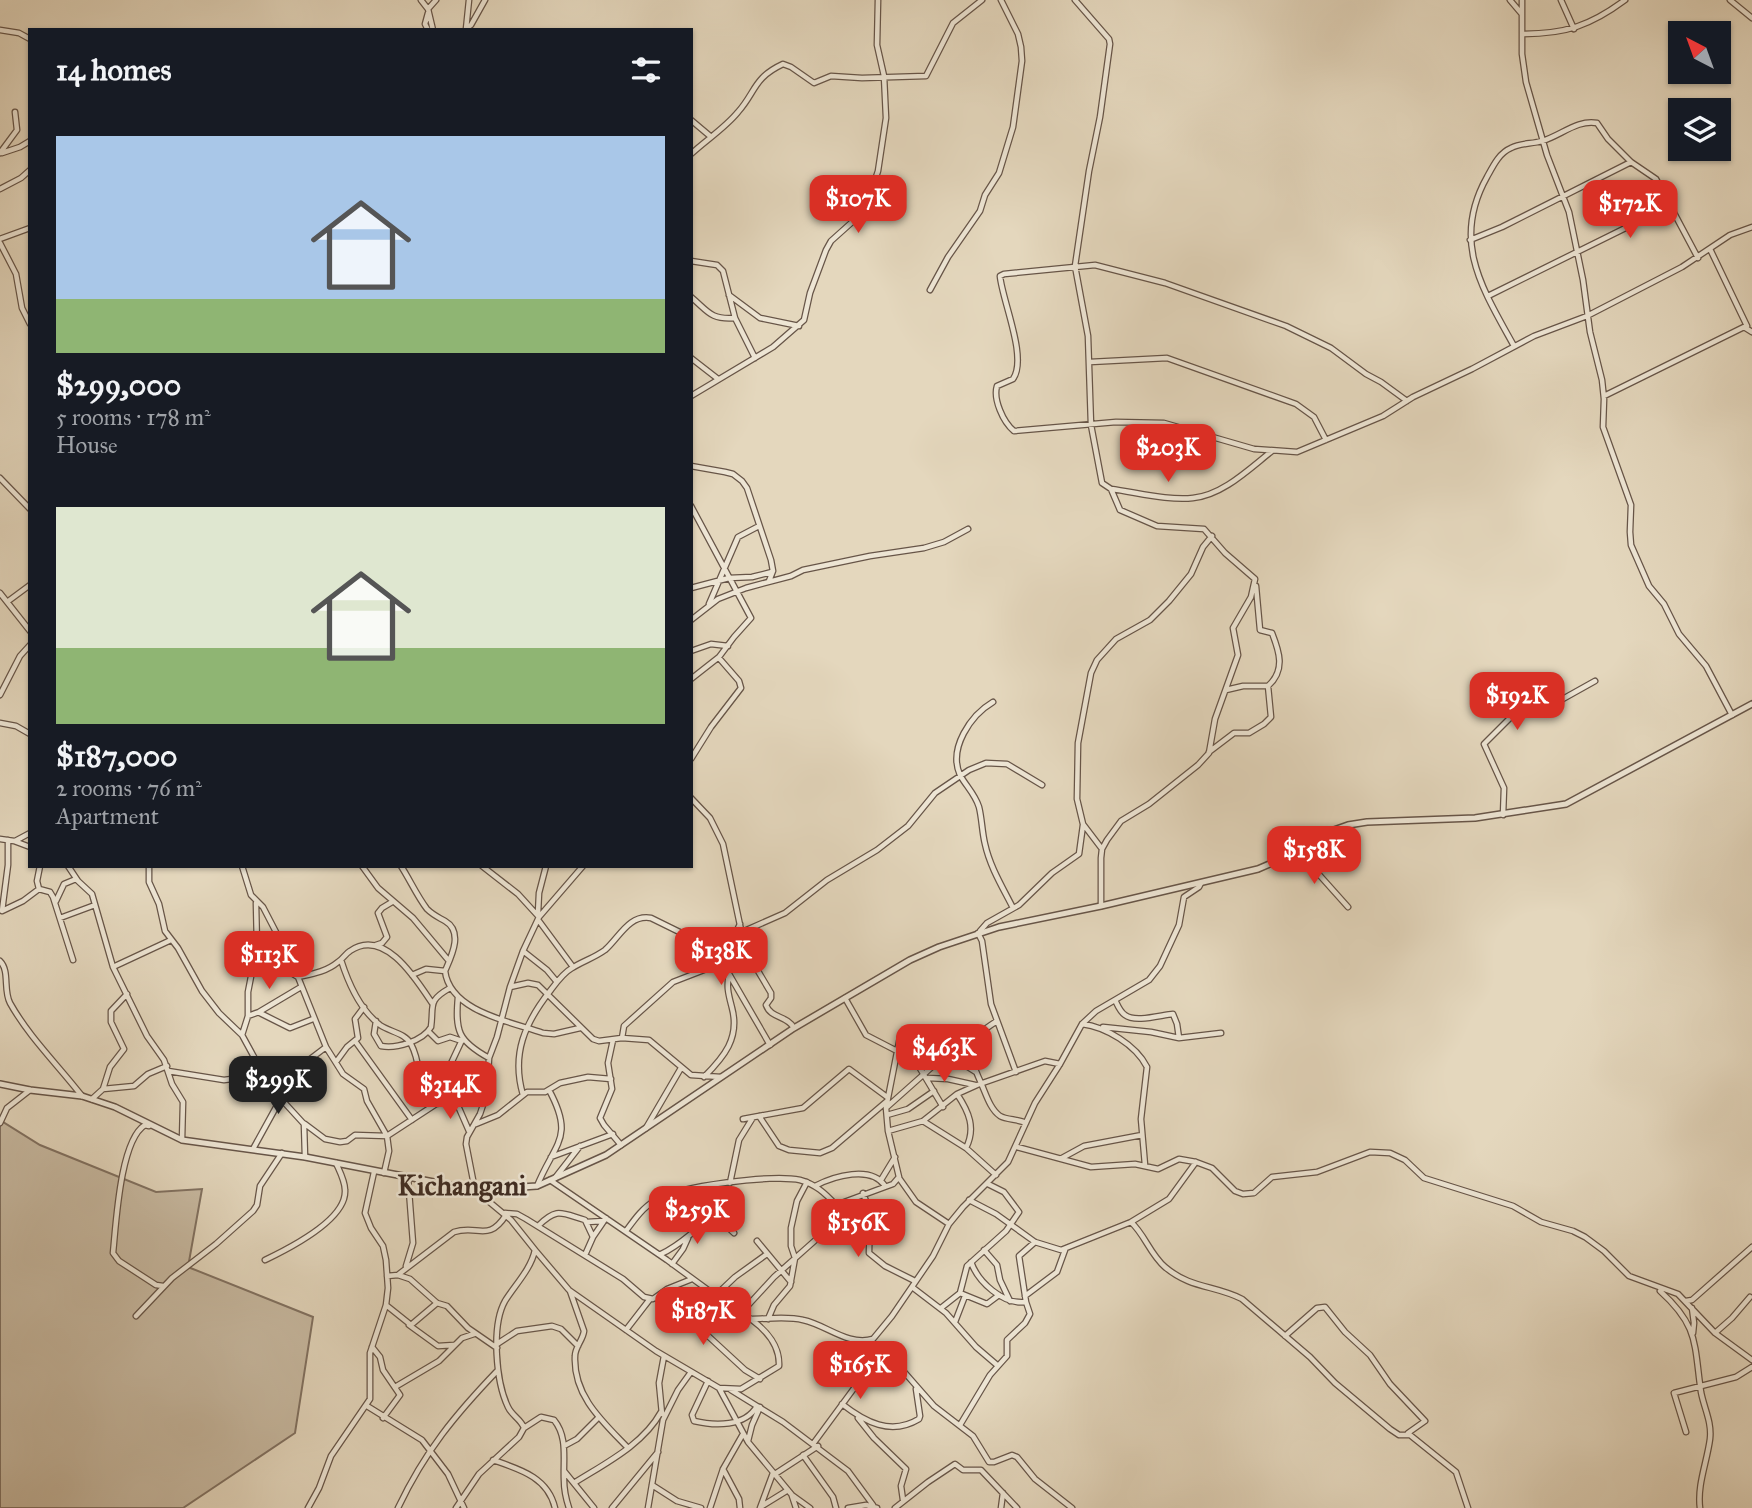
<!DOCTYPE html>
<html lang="en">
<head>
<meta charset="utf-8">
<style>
	:root { --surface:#171b24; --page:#242831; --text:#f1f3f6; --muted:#9ea1a6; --accent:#d93025 }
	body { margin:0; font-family:"IM FELL Great Primer",serif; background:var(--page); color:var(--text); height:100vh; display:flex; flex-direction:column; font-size:26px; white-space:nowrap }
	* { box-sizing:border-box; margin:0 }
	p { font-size:23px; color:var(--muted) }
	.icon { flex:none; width:38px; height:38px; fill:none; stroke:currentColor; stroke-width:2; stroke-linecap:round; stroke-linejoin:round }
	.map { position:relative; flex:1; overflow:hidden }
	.details { position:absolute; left:28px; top:28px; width:665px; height:840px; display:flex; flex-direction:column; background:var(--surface); border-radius:0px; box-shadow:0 2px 5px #0004 }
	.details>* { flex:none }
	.needle { width:46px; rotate:319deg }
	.fabs { position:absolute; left:1668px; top:21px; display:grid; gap:14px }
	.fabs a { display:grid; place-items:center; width:63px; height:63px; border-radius:0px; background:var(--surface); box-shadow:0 2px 5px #0004; font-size:35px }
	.price { position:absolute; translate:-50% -60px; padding:0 16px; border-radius:14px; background:var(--accent); color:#fff; font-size:23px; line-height:46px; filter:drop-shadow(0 2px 4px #0008) }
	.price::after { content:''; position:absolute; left:50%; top:42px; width:21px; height:16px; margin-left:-10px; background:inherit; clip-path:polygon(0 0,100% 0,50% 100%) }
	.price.current { background:#222; color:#fff }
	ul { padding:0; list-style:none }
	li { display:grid; align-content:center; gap:14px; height:371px; padding:0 28px }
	li span { display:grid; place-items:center; height:217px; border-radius:0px; color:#555 }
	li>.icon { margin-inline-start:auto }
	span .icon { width:126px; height:126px; fill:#fffc; stroke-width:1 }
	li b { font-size:30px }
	h2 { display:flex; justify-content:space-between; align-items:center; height:84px; padding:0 28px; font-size:30px }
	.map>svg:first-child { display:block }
	.green { fill:#c8baa2; stroke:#827262; stroke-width:2 }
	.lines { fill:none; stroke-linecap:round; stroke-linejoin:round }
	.minor-casing { stroke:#675548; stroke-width:7 }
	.tertiary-casing { stroke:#675548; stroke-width:8 }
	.minor { stroke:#ede5d4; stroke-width:4.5 }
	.tertiary { stroke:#ede5d4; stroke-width:5 }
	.labels { text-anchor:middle; stroke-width:5; stroke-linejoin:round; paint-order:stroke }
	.quarter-label { font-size:28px; font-weight:bold; fill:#3d2a21; stroke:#ede5d4 }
</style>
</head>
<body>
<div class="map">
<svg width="1752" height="1508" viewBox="0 0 1752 1508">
	<rect width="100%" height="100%" fill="#e4d7bd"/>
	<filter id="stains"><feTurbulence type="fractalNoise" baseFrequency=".00286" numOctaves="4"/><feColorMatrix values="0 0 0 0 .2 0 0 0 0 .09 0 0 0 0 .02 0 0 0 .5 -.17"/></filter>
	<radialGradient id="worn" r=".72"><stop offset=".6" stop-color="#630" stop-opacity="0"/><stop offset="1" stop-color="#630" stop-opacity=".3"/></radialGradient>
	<!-- green -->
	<path class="green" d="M0,1120l40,25 116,47 46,-3 -14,78 125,50 -18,116 -112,75h-183z"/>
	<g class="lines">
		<defs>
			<path id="minor" d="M421,0l7,9 5,21
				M1075,0l34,39 1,5 -10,73 -11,54 -14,95 13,70 3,89 11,58 9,6c24,3 58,12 82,9 30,-3 56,-29 79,-47
				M1510,0l11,13
				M1522,0v54l4,28 21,73 22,57 14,68 7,52 12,48 2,19 -1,28 28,78 -1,27 1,13 18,41 15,18 15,30 27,32 26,49
				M1561,0l13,29
				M1730,0l22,18
				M428,9l8,-9
				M467,28l4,-3 14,-25
				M466,29l3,-29
				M0,30l19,3 11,6
				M428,30l-3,-6 3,-11
				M1522,34c43,0 68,-8 103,-34
				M691,120l19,16
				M0,153l17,-23 -2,-18
				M2,153l18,-6 10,-6
				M691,154c15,-14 34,-26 47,-42 18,-20 15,-34 45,-48l8,3 23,16 17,-7 31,2 64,-2 27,-53 29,-23
				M0,189l21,-11 9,-8
				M0,239l30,-11
				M1470,240l32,-13 129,-65
				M0,243l16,31 6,34 8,16
				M1710,249l37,77
				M691,261l26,4 6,6 12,47 20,40
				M930,290l18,-33 32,-46 5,-16 14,-22 14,-46 9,-66 -1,-14 -3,-13 -17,-34
				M729,295l31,23 39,8
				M1488,296l182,-90
				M691,297c17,14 19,23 44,21
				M1514,346c-32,-58 -63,-105 -27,-169 6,-11 12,-24 24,-29 9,-5 21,-4 31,-7 18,-5 36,-22 55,-18l11,16 23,23 25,17 42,79
				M691,358l27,21
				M1090,362l77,-4 129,46 18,13 12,23
				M691,396l82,-49 31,-27 6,-27 16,-43 5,-9 29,-26 10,-20 8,-24 8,-53 -2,-42 -7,-31 1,-45
				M1604,396l140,-69 8,5
				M1407,401l-26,-19 -15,-8 -35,-26 -45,-22 -121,-43 -70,-18 -91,9 -4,2c2,24 28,82 13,103l-16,7c-4,13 6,36 17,45l102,-9 48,1 90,26 43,3 86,-36 30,-19 59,-28 62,-33 53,-20 95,-49 48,-32 22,-8
				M691,466l34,6 8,2 9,7 5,7 24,72 2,11 -4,10
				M0,478l30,31
				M691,506l60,112 -17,19 -15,20 -28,22
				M1256,586l4,44 12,3c7,18 14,37 -4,53
				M691,588l38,-10 23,-1 20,-5
				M0,593l30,38
				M7,602l23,-17
				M709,604l29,-67 21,-11
				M691,620l27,-21 28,-11 45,-12 12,-6 67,-14 54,-8 20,-6 24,-13
				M691,651l20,-7 17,2
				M0,695l20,-39 10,-11
				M993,702c-22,13 -45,46 -33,73 6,11 15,19 19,32 3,12 3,25 6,37 5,23 18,44 28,64
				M0,723l16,3 14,8
				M1209,752l25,-19h15l15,-9 7,-7 -3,-31h-25l-17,4
				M691,759l20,-32 30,-39 -2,-7 -20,-23
				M691,798l19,20 13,26 22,105 -6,8 -10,6
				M1503,815l1,-27 -20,-44 38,-38 30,-1 43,-24
				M0,839l14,2 16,6
				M8,840v25l-6,46 21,-10 16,-12
				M15,841l15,-8
				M1102,849l-19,-25 -6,-25 1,-56 13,-70 6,-13 19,-21 34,-19 19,-19 22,-27 12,-27 9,-11
				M1297,850l51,57
				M40,866l-3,15 2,8 11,3 3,5 20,63
				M68,866l10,15 14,13 21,73 34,69 17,24 8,24 11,18 -1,38
				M149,866v16l10,22 6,27 13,17 24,43 17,22 23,22
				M242,866l9,29 12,12 14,27 21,43 28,70 17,27 21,15 3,12 20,35 2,15 -5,22
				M362,866l16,22 35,30 36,43
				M401,866c9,14 16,30 26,43 6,6 11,8 18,12 19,11 6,36 0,50 5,41 67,51 98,62l11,1 26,-6
				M56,901l8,-17 12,-5
				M256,903l1,43 -9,46v24l-6,19 29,53 33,36 1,33
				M1101,906v-48l1,-9 5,-9 14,-19 28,-17 49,-39 11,-12 6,-34 23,-64 -5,-27 18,-31 4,-18 -30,-26 -21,-24 -47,-3 -37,-16 -9,-21
				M538,913l1,-20 7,-27
				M539,917l44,-51
				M60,918l35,-13
				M539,921l34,46
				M740,924l-13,27 2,23 41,71
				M980,931l7,-8 32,-18 33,-32 27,-19 4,-29
				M742,932l43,-19 42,-33 50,-30 31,-24 27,-33 34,-23 17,-7 21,1 35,21
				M978,933l4,8 9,63 25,68
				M376,945l6,-2 5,-6 -9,-24 4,-5 10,-6
				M745,949l26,44v5l-5,7c5,14 21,10 28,23
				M523,951l24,19 10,12
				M341,960c7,22 19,50 39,65 10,7 25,8 31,19 12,23 4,38 19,61
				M0,961c10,10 3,29 10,42 19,34 48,62 72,93
				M255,963l34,-3
				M275,963l23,14c14,-3 28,-5 40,-15 5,-3 7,-8 12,-11 34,-24 66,28 82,52
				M113,967l58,-27
				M412,975l14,-6 19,2
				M510,987l18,-4 10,2 55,54 6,2 23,-3 27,2 42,35 30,2
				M458,997c-3,34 0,44 31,61
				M845,998l21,37 31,16 15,4 10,-3 23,7 7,-2 24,15
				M1115,1000c2,4 5,12 10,15 10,8 36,0 48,-1l4,10 2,14
				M260,1013l30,15 23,-9
				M248,1016l11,-4 42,-25
				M376,1021l-2,13 7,12c15,3 42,-5 50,-19 3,-22 -4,-26 19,-39
				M997,1021c-33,21 -31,28 -16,62 5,11 9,26 19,33 7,4 18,3 26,7
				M1082,1024c24,3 54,21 65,43l-6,52 4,46
				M1103,1027l48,5 28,6 42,-5
				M429,1032l9,9 12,-4 12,4
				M622,1038l2,-12 49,-44 31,-12 16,-21
				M613,1040l-5,23 4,26 -12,29 4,7 17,20
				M355,1041l57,79
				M912,1055l31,52
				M336,1062l11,-15 11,-9 -3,-19 9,-12
				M168,1071l56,9 54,-7 19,-4 29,-22
				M704,1077c20,-20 36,-39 28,-69 -3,-12 -6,-21 -3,-33
				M928,1078l20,1 27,6
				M103,1089l7,-22 14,-18 -13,-27v-11l16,-17
				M957,1094c12,18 19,34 9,54
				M523,1095c-12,-41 2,-72 27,-104 6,-8 13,-18 22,-23 11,-7 22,-10 33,-18 14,-12 24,-36 46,-32l59,29 17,4
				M92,1099l11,-10 31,-3 14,-12 19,-8
				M455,1099l14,32
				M432,1104l30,-64
				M887,1107l55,-49
				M887,1115l21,-6 26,-18
				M759,1116l20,30 10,4 31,3 12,-5 54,-46
				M743,1119l60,-11 46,-39 38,28
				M923,1121l43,27 30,27
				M0,1123l7,-15 23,-18
				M305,1124l20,15 15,3 7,-1 8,-6 32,1 49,-32 36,-7 13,4
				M476,1124l22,-9 29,-23h18l15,-9 28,-6 23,2
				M149,1126l-4,-1c-25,15 -29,100 -32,128l6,8 37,24 7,1
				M646,1128l35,-60
				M888,1131l35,-10 34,-27 20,-9 68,-24 15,3
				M1017,1147l74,20 44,-3 23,5 21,-10 17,3 16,6 23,23 8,3 11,-1 18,-16 45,-5 53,-20 20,1 15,7 19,18 89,28 28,16 32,9 12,6 19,14 25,25 49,18 37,39 37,27
				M253,1149l27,-49
				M551,1157l62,-23
				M1062,1158l22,-12 58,-11
				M555,1178l25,-32
				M899,1178l17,24 33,22
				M550,1180l117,80 78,57 7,2c16,0 35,-3 51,1 24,5 44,26 70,19l19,-23 41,-60 16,-32 14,-17 45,-45 27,-59 25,-39 22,-40 14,-13 53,-31 11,-14 19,-41 5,-28 15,-10 2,-4
				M881,1180l14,-23
				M730,1183l9,-43 13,-21
				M537,1186c18,-44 38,-48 12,-96
				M815,1186c19,-10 56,-21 70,0
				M863,1193l7,19 -1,41 16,13 30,15
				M969,1200l27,14 39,28 26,8 70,-28c14,13 19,32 34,45 26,22 50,18 77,32l68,58 25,26 55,46 9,6h11l46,37 12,36
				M505,1213l12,1 9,5 97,60 21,18 9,2 14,-10 25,-10
				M587,1222l17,-1
				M1131,1222l38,-23 27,-37
				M538,1226c19,-19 23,-13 47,-6l8,17
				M626,1231c8,-11 17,-24 30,-31 23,-14 118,-26 144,-20 15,4 25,13 36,25
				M757,1241l34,41
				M535,1250l34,40 87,61 63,37 29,54 44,53 18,13
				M984,1250l13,15 3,15 10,21
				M661,1254c21,-9 35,-27 55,-38l18,17
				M585,1255l8,-18 13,-19
				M265,1260c23,-11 82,-40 80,-70 0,-9 -5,-18 -9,-27
				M971,1262c7,20 32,43 55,40
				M672,1264l11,-15 5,-11
				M406,1266l7,-23 -5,-65
				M399,1274l55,-42c24,-8 34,11 52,-17
				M387,1276l11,-1 12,4 27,24 10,3 21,22 29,20
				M912,1287l34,26 30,34 21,18
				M570,1291l14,40c-1,9 -9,16 -9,25 -2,40 28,66 53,92
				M1660,1291c39,35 34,53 41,101 3,16 11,30 9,47 -3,23 -13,46 -10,69
				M960,1293l7,-27 39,-35 13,-19 -15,-20 -16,-8
				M715,1296l20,-19 32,-23
				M1025,1296l32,-24 8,-22
				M656,1298l38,25 51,47 15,9
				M1686,1301l6,-1 60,-53
				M386,1305l25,20 26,-22
				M941,1308l19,-15 27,11 12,-9
				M1692,1308l2,15 -1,10
				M740,1314l34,-37 55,-49 1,-17 6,-6 57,-21 6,-7 -11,-46 -2,-23 14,-71
				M136,1316l36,-38 44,-34 37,-33 4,-6 3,-19 22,-33
				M768,1319l6,-14 16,-19 5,-28 -4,-12v-18l6,-27 10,-19
				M955,1322l10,-26
				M409,1325l29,21 16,-1
				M626,1330l24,-31
				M1715,1333l17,-15 18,-21
				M1285,1336l32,-28 8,-1 20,25 25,23 20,29 35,37 -17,12
				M868,1341l30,24 36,41 39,30 16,26h5l18,-7 5,2 18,22 37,29
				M497,1344l20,-13 35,-5 9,3 17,17
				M372,1347l8,10 3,13 17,25 -17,23
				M708,1381l-16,34 2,6c21,5 51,6 63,-15
				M395,1387l44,-26 23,-23 12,-4
				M719,1388l22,1 38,-23c1,-19 -12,-35 -27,-46
				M731,1390l52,32 65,49 25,34
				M842,1404c23,18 49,32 77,15l1,-3 -4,-27
				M367,1406l55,34 26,34 16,34
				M662,1414l-3,-31 5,-27
				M858,1418l16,20 32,31 -5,17 2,14
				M960,1425l30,-50 17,-19v-16l18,-17 5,-9 -4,-12 -7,-46 16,-14
				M524,1428l17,-11 13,3c14,17 9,39 10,60 0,9 2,19 5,28
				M1686,1432l-12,-39 62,-16 16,-10
				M748,1441l4,-16 8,-18
				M813,1444l53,-72 6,-11v-15
				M564,1446l13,-7 21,-21
				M803,1455l30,42 3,11
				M493,1460c26,9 55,17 62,48
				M723,1469l16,30 1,9
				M564,1471l30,37
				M775,1474l43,-28
				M574,1483c30,-19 69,-38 87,-71
				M652,1485l25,16 24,7
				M792,1496l4,12
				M762,1506l26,-16
				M308,1508l11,-20 12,-32 39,-57v-46l16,-48 2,-17 -2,-28 -3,-14 -12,-18 -6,-15 9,-41
				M398,1508c27,-57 57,-93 100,-138
				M456,1508l23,-34 40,-37 5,-9c-3,-9 -12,-12 -16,-21 -12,-25 -17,-81 -3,-106 10,-16 26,-32 30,-51l-24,-30 -36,-30 -9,-46 1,-7 13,-23 7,-21 2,-35 8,-21 13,-50 13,-36 16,-34 -21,-23 -36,-28
				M612,1508l46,-56
				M648,1508l15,-88 15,-30 13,-18
				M710,1508l13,-39 20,-35
				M760,1508l13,-35
				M848,1508l18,-3 11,3
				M895,1508l33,-26 27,-18 8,6h18l36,38
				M1001,1508l2,-15"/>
			<path id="tertiary" d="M0,1084l30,6 52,6 33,11 67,33 123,17 170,33 62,-4 69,-31 188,-127 116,-68 29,-13 60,-20 102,-21 157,-37 23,-10 50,-28 17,-6 19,-3 108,-4 91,-14 186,-100"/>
		</defs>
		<!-- minor casing -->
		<use href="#minor" class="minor-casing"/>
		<!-- tertiary casing -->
		<use href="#tertiary" class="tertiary-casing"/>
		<!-- minor -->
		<use href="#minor" class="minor"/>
		<!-- tertiary -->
		<use href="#tertiary" class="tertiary"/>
	</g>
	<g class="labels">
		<!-- quarter labels -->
		<g class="quarter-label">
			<text x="462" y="1195">Kichangani</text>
		</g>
	</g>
	<rect width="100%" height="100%" filter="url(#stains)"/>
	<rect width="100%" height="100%" fill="url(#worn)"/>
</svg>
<div class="fabs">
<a><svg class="needle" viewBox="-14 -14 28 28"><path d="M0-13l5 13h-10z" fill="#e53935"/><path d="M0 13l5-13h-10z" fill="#9ea1a6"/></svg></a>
<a><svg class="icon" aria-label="layers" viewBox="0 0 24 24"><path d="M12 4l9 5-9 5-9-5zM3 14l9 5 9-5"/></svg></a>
</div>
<b class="price" style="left:858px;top:235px">$107K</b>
<b class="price" style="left:1630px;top:240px">$172K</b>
<b class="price" style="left:1168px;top:484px">$203K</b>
<b class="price" style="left:1517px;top:732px">$192K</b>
<b class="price" style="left:1314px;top:886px">$158K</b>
<b class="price" style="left:721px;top:987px">$138K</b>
<b class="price" style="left:269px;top:991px">$113K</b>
<b class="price" style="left:944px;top:1084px">$463K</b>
<b class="price current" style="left:278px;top:1116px">$299K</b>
<b class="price" style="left:450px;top:1121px">$314K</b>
<b class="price" style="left:697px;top:1246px">$259K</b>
<b class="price" style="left:858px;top:1259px">$156K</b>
<b class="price" style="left:703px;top:1347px">$187K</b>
<b class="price" style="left:860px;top:1401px">$165K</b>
<section class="details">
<h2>14 homes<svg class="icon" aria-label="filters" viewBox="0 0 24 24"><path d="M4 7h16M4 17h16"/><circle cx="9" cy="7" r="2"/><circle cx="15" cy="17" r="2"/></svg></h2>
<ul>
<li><span style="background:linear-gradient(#a9c7e8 75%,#8fb573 0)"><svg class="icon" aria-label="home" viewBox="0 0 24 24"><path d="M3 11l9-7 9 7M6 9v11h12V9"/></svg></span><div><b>$299,000</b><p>5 rooms · 178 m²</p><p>House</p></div></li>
<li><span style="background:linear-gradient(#dfe7d0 65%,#8fb573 0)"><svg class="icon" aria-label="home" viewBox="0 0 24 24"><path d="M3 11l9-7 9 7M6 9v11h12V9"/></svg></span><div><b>$187,000</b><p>2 rooms · 76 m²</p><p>Apartment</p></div></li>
</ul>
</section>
</div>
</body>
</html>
